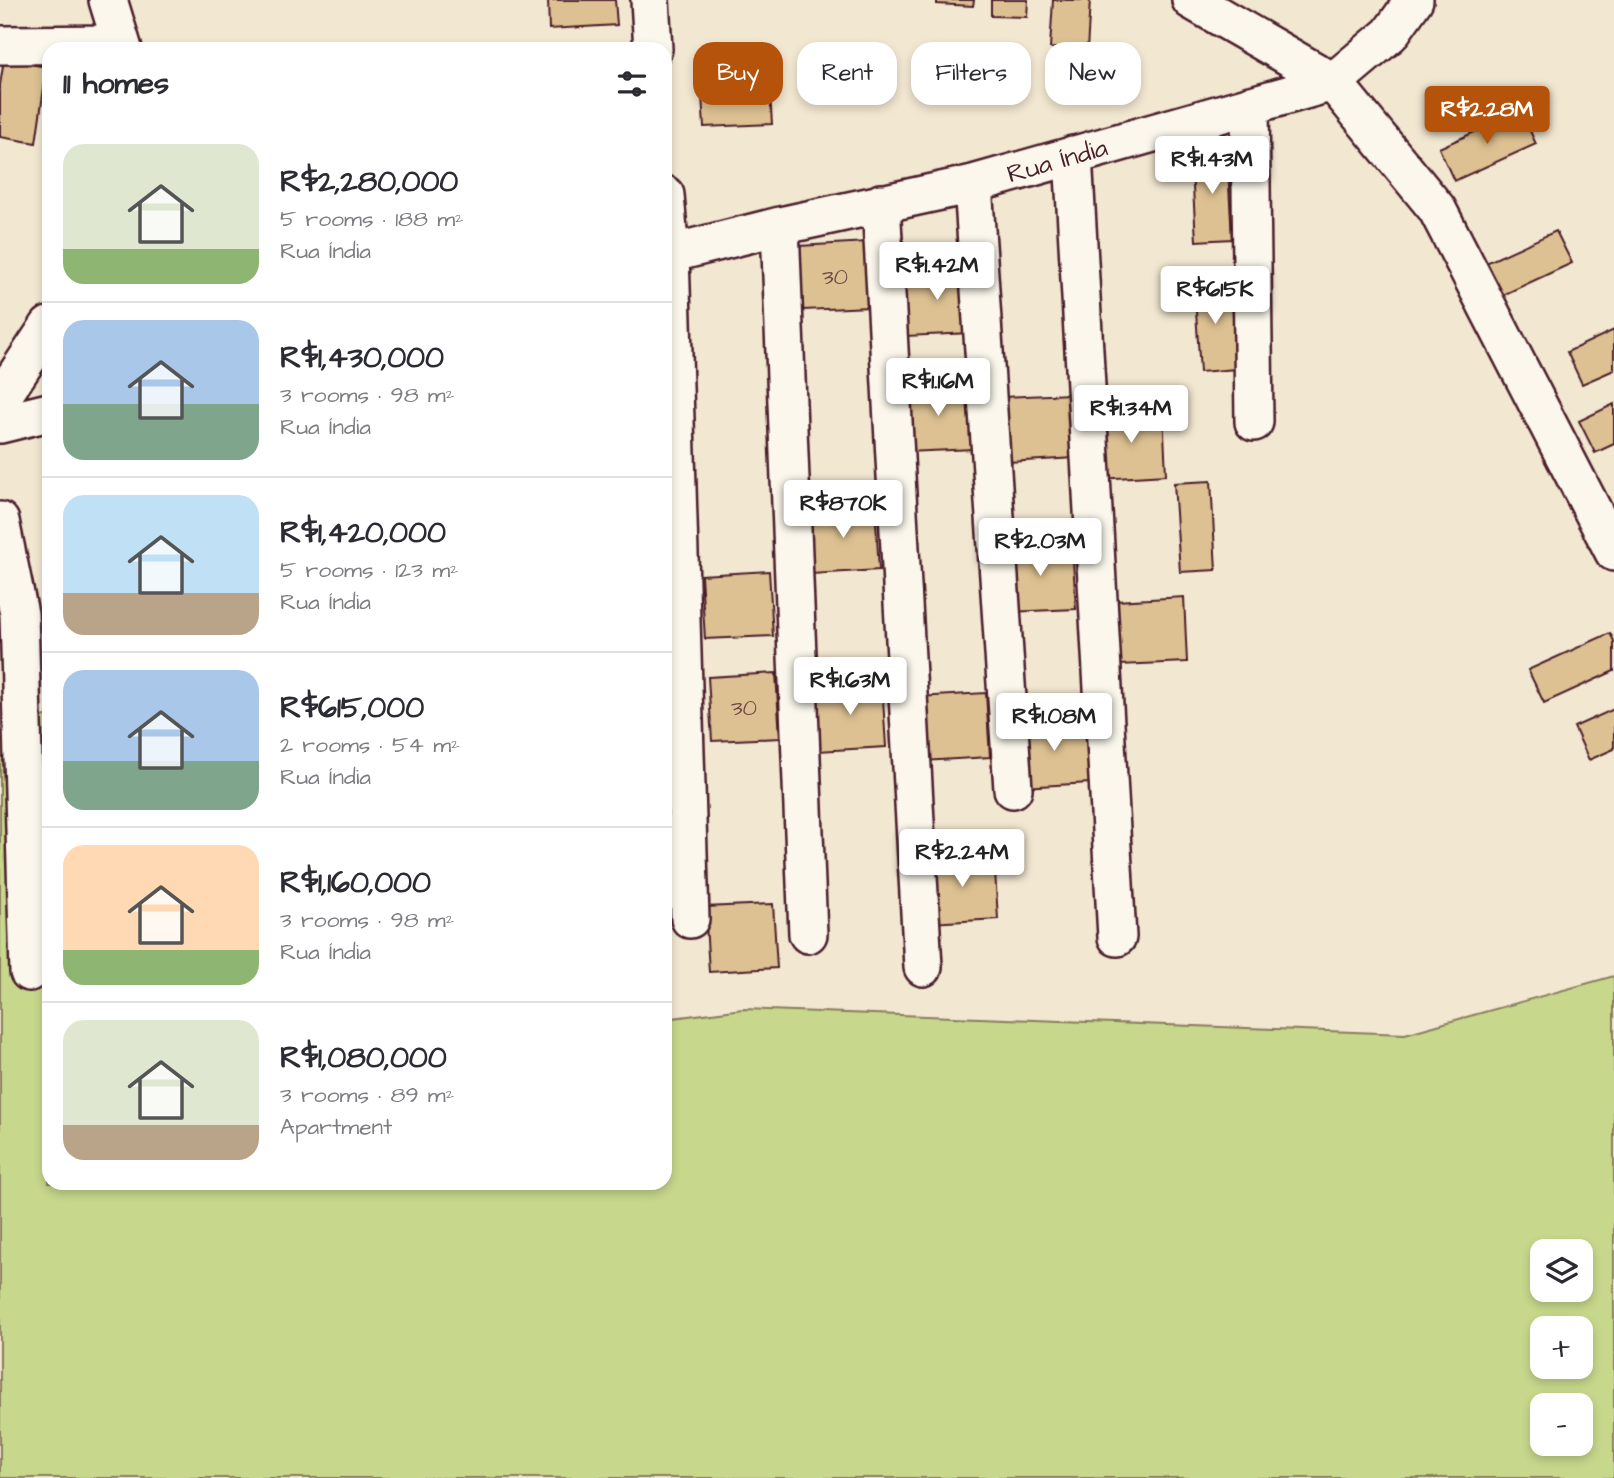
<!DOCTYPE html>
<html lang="en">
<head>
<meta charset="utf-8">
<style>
	:root { --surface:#fff; --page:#f2f2f3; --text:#2b2b33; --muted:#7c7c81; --line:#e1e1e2; --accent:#b45309 }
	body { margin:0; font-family:"Architects Daughter",sans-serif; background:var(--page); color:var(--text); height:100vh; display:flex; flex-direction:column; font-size:26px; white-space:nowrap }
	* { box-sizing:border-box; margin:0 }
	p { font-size:23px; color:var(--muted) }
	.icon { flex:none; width:38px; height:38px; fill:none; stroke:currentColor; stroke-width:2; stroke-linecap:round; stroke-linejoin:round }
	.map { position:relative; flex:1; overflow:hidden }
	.drawer { position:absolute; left:42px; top:42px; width:630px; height:1148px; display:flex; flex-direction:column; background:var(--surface); border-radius:21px; box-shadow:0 4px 10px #0003 }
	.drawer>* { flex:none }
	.guide { position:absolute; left:693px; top:42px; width:665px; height:63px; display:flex; gap:14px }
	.fabs { position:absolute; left:1530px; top:1239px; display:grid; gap:14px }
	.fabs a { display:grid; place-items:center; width:63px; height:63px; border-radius:14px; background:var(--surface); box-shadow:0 4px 10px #0003; font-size:35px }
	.price { position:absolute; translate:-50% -60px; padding:0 16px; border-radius:7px; background:#fff; color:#222; font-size:23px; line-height:46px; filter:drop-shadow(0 2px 4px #0008) }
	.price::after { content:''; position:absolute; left:50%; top:42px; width:21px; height:16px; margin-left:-10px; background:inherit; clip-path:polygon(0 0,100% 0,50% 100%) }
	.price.current { background:var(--accent); color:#fff }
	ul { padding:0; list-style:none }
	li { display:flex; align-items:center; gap:21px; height:175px; padding:0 21px }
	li+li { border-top:2px solid var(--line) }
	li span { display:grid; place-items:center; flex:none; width:196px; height:140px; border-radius:21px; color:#555 }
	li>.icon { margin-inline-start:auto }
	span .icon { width:84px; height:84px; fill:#fffc; stroke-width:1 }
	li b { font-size:30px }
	h2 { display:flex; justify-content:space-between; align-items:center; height:84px; padding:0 21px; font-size:30px }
	.pill { padding:0 24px; border-radius:21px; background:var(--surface); box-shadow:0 4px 10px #0003; font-size:24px; line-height:63px }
	.pill.current { background:var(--accent); color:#fff }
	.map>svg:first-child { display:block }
	.green { fill:#c7d88c; stroke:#887c5c; stroke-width:2; fill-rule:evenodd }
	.building { fill:#ddc192; stroke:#4a1f2b; stroke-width:2 }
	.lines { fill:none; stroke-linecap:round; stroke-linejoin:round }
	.minor-casing { stroke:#4a1f2b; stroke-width:42 }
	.minor { stroke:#fbf7ec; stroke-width:37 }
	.labels { text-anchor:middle; stroke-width:5; stroke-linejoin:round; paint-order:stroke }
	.number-label { font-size:23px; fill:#6f4845 }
	.street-label { font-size:26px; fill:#4a1f2b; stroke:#fbf7ec }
</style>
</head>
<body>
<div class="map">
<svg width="1614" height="1478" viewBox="0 0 1614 1478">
	<rect width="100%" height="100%" fill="#f2e7d1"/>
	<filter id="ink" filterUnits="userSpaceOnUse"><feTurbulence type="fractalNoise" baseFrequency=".0143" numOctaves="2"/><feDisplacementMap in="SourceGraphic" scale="14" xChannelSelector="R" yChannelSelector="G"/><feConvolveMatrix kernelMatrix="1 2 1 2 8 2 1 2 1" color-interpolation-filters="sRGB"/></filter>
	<g filter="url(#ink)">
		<!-- green -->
		<path class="green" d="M49,715v468h616v-164l78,-10 662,25 209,-58v502h-1614v-747zM1542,1251h38v39h-38zM1542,1328h38v39h-38zM1542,1405h38v39h-38z"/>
		<!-- building -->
		<path class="building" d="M548,0h67l2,25 -68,4z
			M937,0h37l-1,6 -36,-2z
			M991,0h37l-1,17 -36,-1z
			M1053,0h37l-3,50 -37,-2z
			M4,60l43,7 -11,76 -36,-6v-52z
			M768,60l4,64 -68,3 -4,-64z
			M1521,111l15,33 -82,37 -15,-33z
			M1227,150l5,89 -36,2 -5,-89z
			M1556,231l16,32 -82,38 -15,-33z
			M867,242l3,65 -67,3 -4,-64z
			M969,269l3,64 -67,3 -4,-64z
			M1231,280l5,89 -36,3 -6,-90z
			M1614,330v40l-32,14 -15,-32z
			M970,384l4,65 -68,3 -4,-64z
			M1071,394l4,64 -68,4 -4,-65z
			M1614,404v40l-19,9 -16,-32z
			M1163,411l3,64 -67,4 -4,-65z
			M1211,481l5,89 -36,2 -6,-89z
			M875,506l4,64 -68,4 -3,-65z
			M1072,544l4,65 -68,3 -3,-64z
			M769,571l4,65 -68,3 -4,-64z
			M1184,597l3,65 -68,3 -3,-64z
			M1610,633l4,8v30l-70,32 -16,-33z
			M776,673l4,65 -68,3 -4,-64z
			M882,683l4,64 -68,4 -3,-65z
			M986,693l4,64 -68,4 -4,-64z
			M1614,709v40l-25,11 -15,-33z
			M1087,719l3,64 -68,4 -3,-65z
			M665,781l6,45 -6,1z
			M994,855l4,64 -68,4 -3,-64z
			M773,904l4,64 -68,4 -4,-65z"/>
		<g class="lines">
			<defs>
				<path id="minor" d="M108,0l15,49
					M650,0l3,49
					M1191,0l142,82 104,127 177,343
					M0,45l121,-1
					M1250,105l4,317
					M1073,155l44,782
					M973,184l40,605
					M665,195l5,59 20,665
					M881,203l42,764
					M780,226l28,708
					M665,255l115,-29 193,-42 360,-102 57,-48 24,-34
					M0,400l49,-74
					M0,424l49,-12
					M0,521l19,93 10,358"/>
			</defs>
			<!-- minor casing -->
			<use href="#minor" class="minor-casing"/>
			<!-- minor -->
			<use href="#minor" class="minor"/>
		</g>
	</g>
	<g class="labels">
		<!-- number labels -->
		<g class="number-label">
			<text x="835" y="284">30</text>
			<text x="744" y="715">30</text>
		</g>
		<!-- street labels -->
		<g class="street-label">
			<text transform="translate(1057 160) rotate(-16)" y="9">Rua Índia</text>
		</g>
	</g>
</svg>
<div class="fabs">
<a><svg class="icon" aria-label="layers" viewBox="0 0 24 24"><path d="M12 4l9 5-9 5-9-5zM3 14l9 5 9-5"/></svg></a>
<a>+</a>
<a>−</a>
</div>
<b class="price current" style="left:1487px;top:146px">R$2.28M</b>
<b class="price" style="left:1212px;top:196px">R$1.43M</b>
<b class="price" style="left:937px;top:302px">R$1.42M</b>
<b class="price" style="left:1215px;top:326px">R$615K</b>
<b class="price" style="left:938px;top:418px">R$1.16M</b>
<b class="price" style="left:1131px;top:445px">R$1.34M</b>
<b class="price" style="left:843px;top:540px">R$870K</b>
<b class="price" style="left:1040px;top:578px">R$2.03M</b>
<b class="price" style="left:850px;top:717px">R$1.63M</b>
<b class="price" style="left:1054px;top:753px">R$1.08M</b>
<b class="price" style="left:962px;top:889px">R$2.24M</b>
<div class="guide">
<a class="pill current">Buy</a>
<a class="pill">Rent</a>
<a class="pill">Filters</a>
<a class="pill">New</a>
</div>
<section class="drawer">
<h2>11 homes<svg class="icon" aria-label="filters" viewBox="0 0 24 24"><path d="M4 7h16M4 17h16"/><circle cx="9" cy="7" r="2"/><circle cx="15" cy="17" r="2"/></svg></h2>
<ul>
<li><span style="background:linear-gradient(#dfe7d0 75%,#8fb573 0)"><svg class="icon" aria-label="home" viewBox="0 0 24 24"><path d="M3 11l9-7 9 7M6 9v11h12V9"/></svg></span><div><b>R$2,280,000</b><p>5 rooms · 188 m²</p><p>Rua Índia</p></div></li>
<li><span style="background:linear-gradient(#a9c7e8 60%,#7fa58c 0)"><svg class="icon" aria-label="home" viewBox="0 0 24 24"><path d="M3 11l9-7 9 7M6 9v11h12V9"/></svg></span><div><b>R$1,430,000</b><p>3 rooms · 98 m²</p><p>Rua Índia</p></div></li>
<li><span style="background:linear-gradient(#bfe0f5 70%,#b9a48a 0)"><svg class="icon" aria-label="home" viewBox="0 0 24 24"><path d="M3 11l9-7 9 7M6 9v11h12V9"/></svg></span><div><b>R$1,420,000</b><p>5 rooms · 123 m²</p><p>Rua Índia</p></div></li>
<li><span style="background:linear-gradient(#a9c7e8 65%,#7fa58c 0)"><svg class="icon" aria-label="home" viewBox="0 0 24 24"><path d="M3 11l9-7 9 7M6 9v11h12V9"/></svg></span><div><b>R$615,000</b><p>2 rooms · 54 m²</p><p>Rua Índia</p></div></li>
<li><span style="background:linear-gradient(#ffd9b3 75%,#8fb573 0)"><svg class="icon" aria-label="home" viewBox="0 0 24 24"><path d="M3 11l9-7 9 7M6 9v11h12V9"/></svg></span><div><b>R$1,160,000</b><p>3 rooms · 98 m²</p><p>Rua Índia</p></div></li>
<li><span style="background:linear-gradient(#dfe7d0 75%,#b9a48a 0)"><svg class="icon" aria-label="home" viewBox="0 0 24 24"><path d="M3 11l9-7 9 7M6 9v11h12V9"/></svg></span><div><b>R$1,080,000</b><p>3 rooms · 89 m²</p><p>Apartment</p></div></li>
</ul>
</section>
</div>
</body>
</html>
